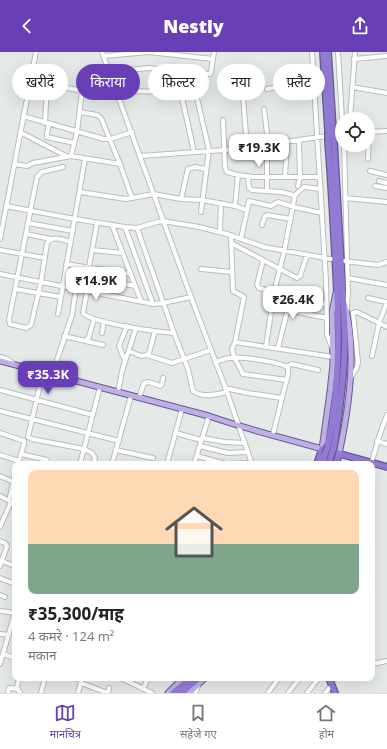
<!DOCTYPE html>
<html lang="hi">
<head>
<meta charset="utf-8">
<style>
	:root { --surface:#fff; --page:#f2f2f2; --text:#222; --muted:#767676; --line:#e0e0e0; --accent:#693fb7 }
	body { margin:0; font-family:"Open Sans","Noto Sans Devanagari",sans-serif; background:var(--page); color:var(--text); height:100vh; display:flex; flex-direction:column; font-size:15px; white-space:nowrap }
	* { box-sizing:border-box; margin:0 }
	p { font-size:13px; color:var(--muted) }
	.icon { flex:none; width:22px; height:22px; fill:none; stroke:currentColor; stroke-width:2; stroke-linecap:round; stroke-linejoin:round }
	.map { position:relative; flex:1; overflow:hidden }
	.side { position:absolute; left:12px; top:409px; width:363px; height:220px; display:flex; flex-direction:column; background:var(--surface); border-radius:8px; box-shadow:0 4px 16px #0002 }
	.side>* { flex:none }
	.guide { position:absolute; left:12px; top:12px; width:363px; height:36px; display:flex; gap:8px }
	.controls { position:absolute; left:335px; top:60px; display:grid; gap:8px }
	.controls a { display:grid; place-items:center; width:40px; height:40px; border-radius:50%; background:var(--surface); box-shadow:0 4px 16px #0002; font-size:20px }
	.price { position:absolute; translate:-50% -34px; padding:0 9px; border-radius:8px; background:#fff; color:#222; font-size:13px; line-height:26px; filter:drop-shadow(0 1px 2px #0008) }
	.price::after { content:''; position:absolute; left:50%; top:24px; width:12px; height:9px; margin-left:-6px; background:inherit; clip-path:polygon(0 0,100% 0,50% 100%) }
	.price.selected { background:var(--accent); color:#fff }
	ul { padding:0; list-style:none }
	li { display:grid; align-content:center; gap:8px; height:212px; padding:0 16px }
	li+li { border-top:1px solid var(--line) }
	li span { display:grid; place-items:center; height:124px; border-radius:8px; color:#555 }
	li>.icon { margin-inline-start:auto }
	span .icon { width:72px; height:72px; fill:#fffc; stroke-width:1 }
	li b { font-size:17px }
	.tag { padding:0 14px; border-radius:18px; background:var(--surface); box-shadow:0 4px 16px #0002; font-size:14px; line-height:36px }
	.tag.selected { background:var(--accent); color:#fff }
	header { display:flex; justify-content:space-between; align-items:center; height:52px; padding:0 16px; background:var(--accent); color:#fff; font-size:18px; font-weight:800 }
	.tabs { display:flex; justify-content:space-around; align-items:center; height:56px; border-top:1px solid var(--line); background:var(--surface); font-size:11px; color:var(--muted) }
	.tabs a { display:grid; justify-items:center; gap:2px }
	.tabs .selected { color:var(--accent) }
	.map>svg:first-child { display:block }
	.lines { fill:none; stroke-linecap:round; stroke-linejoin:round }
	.minor-casing { stroke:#b9bebc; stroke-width:6 }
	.major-casing { stroke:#685992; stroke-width:7 }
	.highway-casing { stroke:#685992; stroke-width:8 }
	.minor { stroke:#fff; stroke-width:4 }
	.major { stroke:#beb0e5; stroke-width:5 }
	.highway { stroke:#937bd4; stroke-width:5.5 }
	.highway-bridge-casing { stroke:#685992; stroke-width:8; stroke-linecap:butt }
	.highway-bridge { stroke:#937bd4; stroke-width:5.5 }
</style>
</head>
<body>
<header><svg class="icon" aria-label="back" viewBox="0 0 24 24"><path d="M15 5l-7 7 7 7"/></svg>Nestly<svg class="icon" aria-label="share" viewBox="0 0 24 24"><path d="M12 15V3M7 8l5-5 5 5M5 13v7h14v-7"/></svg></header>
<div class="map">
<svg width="387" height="641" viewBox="0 0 387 641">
	<rect width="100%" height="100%" fill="#e5eae8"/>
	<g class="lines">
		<defs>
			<path id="minor" d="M102,0l89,245 36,95 25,72
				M312,0l14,229 1,44v9l5,14
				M338,0l4,67
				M104,4l45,-4 64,7
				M354,7l33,-3
				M109,20l40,-4 61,6 1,-2 3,-20
				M31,29l88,17
				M352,35l35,6
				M267,37l12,-2 9,-6 26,1
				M117,39l76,1 3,2 13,56 -8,62
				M181,41l13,59
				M243,45l4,50
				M264,57l3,24v58
				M80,60l17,3 4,3 19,46 12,34
				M23,64l81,23h7l21,-7
				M350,67l5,-67
				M223,68l2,47 2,5 11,3 15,2h67
				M45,71l2,-39
				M49,72l-2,9v4l27,6
				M20,80l46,24
				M368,80l19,-1
				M344,93l4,146 -1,19
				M71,104l6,-24 5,-41
				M140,104l85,-6 117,-16
				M368,107l1,-27
				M14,112l13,2 6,-3 38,-7 49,8
				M63,115l-21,5 -5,5 -28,143 1,4 16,4 5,-3 10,-43 6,-39c6,-8 16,-3 24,-1
				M370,119l17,4
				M248,124l1,12 3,2 29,2 12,3h2l9,-8 17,2
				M285,125l2,-35
				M379,129l8,2
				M298,134l2,-9 -1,-37
				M375,134l12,2
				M80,140l46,7 28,-5 27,5 21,1 33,6 12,4
				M345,146l42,4
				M181,147l7,-30 7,-2 11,2
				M6,154l69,13 50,8 12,1 20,-6 6,-1 36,6 28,7 37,13 67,12
				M235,154l3,-31
				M28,171l45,8
				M112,173l29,76
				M262,173l3,-9 2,-1 24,4
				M125,175l28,77
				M137,176l37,105 14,36 5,22c9,7 23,4 34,1
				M220,180l1,-29
				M26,182l25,5
				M231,183l2,56 11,6 -9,45 -3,7 2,8 9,17 44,6
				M0,187l36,-187
				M241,187l8,-38 22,5 7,-4 16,5 28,6
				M231,191l66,35 3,-2 7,-21
				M0,198l45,8
				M92,198l30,3
				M263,208l-6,25 2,3 15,4
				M344,209l34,4 9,-3
				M66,212l64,10
				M89,215l8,-44
				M201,217l31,3
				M65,221l70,13
				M0,222l153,30 10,-1 28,-6
				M348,226l39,7
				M15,237l46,8
				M87,239l-4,22c8,10 75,19 91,20
				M368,246l19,4
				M58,262l27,-155
				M310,263l3,-12 13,1
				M102,281l2,-12
				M64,284l39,9
				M86,289l3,-4 5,-18
				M235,290l98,15
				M266,294l8,-54 10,-40 11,-57
				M278,296l9,-36 5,-1 35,7
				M129,299l12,5 6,-1 2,-2 6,-22
				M147,303l25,8 39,-13
				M372,304l7,-33 8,-21
				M0,305l7,2 7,5
				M125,309l-6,-15 8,-20
				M215,310c5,-1 10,-4 15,-4 9,-2 52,4 58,10v6l-15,60
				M287,314l5,-2 26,6
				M43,320l-15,65 4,2 52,10 8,4 3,5 -2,6
				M52,323l20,-60 4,-26
				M350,327l7,-12 1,-5 -5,-49 4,-1 30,15
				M225,336l23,5 34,5
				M0,338l93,25
				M118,340l4,-21 14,-43
				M139,346l5,-15 5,-1 11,4 2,-2 1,-6
				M0,359l119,30
				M0,381l24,8v3l-6,20
				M176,381l25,7
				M202,386l23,4 19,1
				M377,389l10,3
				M200,394l28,7 19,-1
				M116,398l37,8
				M21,402l26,6
				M0,403l19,6
				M197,404l29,8 25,-1
				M80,412l20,-77
				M112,412l19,-68
				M167,412l15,-55
				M194,412l15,-48
				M371,412l9,-30 7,-19
				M0,424l14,6
				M0,444l15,8
				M9,449l6,-27
				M0,475l11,-25
				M0,489l5,2 2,3 -7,20
				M0,508l12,5
				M0,526l15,6
				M0,543l5,2
				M0,559l15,2
				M0,582l9,1
				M3,602l12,4
				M0,612l15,-52
				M372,612l15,-3
				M19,626l-2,9 3,6
				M74,626l6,2 2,-2
				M121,626l31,15
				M81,631l24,9h3l1,-4
				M143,637l5,-11
				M8,641l1,-5 8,1
				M41,641l4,-15
				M78,641l4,-14
				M195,641l4,-9
				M268,641l11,-15
				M288,641l12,-15
				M307,641l12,-15
				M325,641l7,-8"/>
			<path id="major" d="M0,309l209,55c37,13 75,22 113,33l8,-57 3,-28 -1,-52 4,-19
				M339,402c10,-46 19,-106 5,-151
				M168,641l15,-15
				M189,641l16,-15"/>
			<path id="highway" d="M323,0l5,78
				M328,0l5,77
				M328,393c13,-63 11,-127 7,-191 -2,-38 -4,-75 -7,-113
				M334,394c6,-37 11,-74 11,-112l-11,-193
				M317,412l5,-15 65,18
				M323,412l2,-10
				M329,412l2,-8
				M336,412l3,-10
				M329,626l6,15
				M173,641l18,-15
				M181,641l18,-15"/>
		</defs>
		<!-- minor casing -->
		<use href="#minor" class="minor-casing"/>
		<!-- major casing -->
		<use href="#major" class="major-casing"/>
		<!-- highway casing -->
		<use href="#highway" class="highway-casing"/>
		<!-- minor -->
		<use href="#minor" class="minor"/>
		<!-- major -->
		<use href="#major" class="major"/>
		<!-- highway -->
		<use href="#highway" class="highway"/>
		<defs>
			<path id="highway-bridge" d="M333,77l1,12
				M328,78v11
				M325,402l3,-9
				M331,404l3,-10"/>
		</defs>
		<!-- highway-bridge casing -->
		<use href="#highway-bridge" class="highway-bridge-casing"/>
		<!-- highway-bridge -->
		<use href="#highway-bridge" class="highway-bridge"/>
	</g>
</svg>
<div class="controls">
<a><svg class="icon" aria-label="locate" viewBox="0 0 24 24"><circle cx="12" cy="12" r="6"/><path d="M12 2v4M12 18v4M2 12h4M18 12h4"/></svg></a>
</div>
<b class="price" style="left:259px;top:116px">₹19.3K</b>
<b class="price" style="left:96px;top:249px">₹14.9K</b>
<b class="price" style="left:293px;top:268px">₹26.4K</b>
<b class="price selected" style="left:48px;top:343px">₹35.3K</b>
<div class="guide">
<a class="tag">खरीदें</a>
<a class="tag selected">किराया</a>
<a class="tag">फ़िल्टर</a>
<a class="tag">नया</a>
<a class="tag">फ़्लैट</a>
</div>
<section class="side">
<ul>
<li><span style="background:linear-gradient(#ffd9b3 60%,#7fa58c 0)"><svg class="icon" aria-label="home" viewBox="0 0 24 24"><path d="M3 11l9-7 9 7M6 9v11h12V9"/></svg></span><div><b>₹35,300/माह</b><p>4 कमरे · 124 m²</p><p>मकान</p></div></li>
</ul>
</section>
</div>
<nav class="tabs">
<a class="selected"><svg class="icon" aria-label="map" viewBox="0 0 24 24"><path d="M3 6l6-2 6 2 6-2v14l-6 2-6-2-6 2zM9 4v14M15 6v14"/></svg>मानचित्र</a>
<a><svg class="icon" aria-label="saved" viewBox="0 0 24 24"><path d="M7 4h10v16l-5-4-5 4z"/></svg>सहेजे गए</a>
<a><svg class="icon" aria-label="home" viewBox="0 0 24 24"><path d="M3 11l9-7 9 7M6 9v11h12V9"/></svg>होम</a>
</nav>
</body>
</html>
